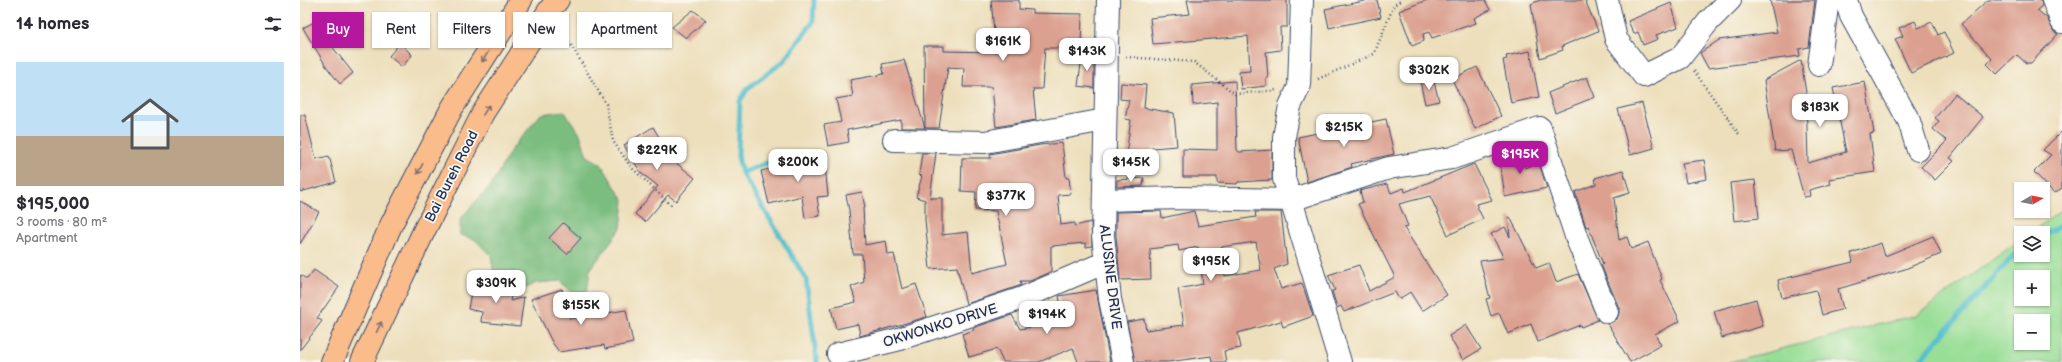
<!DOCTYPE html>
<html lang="en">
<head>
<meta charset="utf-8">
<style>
	:root { --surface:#fff; --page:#f7f7f7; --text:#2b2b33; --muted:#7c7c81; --accent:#b5179e }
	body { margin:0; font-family:"Balsamiq Sans",sans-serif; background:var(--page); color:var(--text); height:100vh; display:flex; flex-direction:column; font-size:15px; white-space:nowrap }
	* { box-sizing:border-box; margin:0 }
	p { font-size:13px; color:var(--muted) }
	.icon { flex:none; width:22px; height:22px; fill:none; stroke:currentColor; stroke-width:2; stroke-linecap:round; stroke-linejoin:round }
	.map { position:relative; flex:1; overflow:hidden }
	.details { display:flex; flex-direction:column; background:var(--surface); width:300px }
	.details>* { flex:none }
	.hud { position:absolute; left:12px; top:12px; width:380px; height:36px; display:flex; gap:8px }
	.needle { width:26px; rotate:81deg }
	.tools { position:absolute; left:1714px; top:182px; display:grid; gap:8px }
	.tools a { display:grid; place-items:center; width:36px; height:36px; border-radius:0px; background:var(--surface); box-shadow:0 1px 3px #0004; font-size:20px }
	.price { position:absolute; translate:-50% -34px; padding:0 9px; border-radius:8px; background:#fff; color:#222; font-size:13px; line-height:26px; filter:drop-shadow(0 1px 2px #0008) }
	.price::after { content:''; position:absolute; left:50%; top:24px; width:12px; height:9px; margin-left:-6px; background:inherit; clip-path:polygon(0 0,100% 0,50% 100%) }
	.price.selected { background:var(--accent); color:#fff }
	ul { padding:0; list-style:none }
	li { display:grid; align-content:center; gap:8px; height:212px; padding:0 16px }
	li span { display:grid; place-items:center; height:124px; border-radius:0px; color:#555 }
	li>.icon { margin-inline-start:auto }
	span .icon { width:72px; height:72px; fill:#fffc; stroke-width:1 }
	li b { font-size:17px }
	h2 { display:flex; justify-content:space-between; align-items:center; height:48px; padding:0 16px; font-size:17px }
	.chip { padding:0 14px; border-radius:0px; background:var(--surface); box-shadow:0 1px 3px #0004; font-size:14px; line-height:36px }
	.chip.selected { background:var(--accent); color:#fff }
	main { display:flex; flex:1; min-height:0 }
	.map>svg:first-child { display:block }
	.green { fill:#98de96; stroke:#5a867a; fill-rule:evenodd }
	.forest { fill:#7abd7f; stroke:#4a766e }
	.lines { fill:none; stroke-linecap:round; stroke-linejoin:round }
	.stream { stroke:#52becc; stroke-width:5 }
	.building { fill:#dba090; fill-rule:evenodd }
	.minor-casing { stroke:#3a496c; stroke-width:24 }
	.highway-casing { stroke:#3a496c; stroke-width:24 }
	.path { stroke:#3a496c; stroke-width:2.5; stroke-dasharray:1 3; stroke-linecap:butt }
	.minor { stroke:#fff; stroke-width:22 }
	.highway { stroke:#fabc8b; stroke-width:22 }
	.oneway { stroke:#7f6e72 }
	.labels { text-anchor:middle; stroke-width:3.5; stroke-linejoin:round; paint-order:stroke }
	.street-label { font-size:14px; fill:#1b2f5e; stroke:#fbf7ec }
</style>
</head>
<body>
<main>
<section class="details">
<h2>14 homes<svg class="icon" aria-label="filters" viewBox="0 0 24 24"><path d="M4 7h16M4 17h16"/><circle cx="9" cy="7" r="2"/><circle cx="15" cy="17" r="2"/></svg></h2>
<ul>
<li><span style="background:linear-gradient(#bfe0f5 60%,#b9a48a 0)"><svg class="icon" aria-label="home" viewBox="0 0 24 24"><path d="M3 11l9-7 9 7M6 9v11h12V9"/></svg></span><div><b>$195,000</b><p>3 rooms · 80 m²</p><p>Apartment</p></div></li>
</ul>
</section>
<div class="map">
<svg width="1762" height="362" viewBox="0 0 1762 362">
	<rect width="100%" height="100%" fill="#fbf7ec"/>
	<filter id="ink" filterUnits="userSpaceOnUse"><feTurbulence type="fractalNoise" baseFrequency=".025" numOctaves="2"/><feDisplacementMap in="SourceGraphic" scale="8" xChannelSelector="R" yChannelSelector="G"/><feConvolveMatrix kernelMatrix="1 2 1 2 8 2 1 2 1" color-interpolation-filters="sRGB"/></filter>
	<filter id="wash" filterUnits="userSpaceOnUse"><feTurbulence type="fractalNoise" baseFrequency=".012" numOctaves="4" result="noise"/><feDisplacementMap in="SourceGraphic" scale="16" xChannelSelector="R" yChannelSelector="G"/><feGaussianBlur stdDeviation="0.9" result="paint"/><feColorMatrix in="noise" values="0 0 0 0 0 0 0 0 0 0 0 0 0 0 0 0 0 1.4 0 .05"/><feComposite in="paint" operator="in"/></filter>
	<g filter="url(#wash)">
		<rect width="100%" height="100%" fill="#eddfbc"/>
		<!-- green -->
		<path class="green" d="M1762,210v152h-333l188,-47 104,-76v16h22v-22h-13zM1721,277h22v22h-22zM1721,321h22v22h-22z"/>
		<!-- forest -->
		<path class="forest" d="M264,111l16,23 7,22 14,8 23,37 -3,27 -31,42 -3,21 -9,7 -18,-17 -24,2 -28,13 -13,-13 -4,-28 -17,-16 -14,-4v-16l32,-35 19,-34 30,-36z"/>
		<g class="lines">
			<!-- stream -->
			<path class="stream" d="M514,0l-1,22 -29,39 -36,27 -8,13 -2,55 4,17 64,106 11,83
				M442,173l22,-9 36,-10
				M1743,235l19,-10
				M1618,362l103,-115"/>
		</g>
		<g id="blocks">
			<!-- building -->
			<path class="building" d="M691,0h28v9l13,1v3l50,1 -1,34h-36l-3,41h-9l3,31 -40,7 -4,-40h-29l1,-19 -16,-1 -9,61h-14l-1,-82h20v5l52,1z
				M887,0h100v27h-7l1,23 -15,2 2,26h-2v8l-25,3 -2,-17 11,-1 -2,-35 -95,8 -3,-26 40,-4z
				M1069,0h8l4,17 -52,11 -4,-19z
				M1127,0h58l5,10 -16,8 2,5 -44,15 -3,-6 -6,2 1,7 -12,5 -13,-35z
				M1240,0h45l13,31 -36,15 1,4 -23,8 -9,-54z
				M1470,0h45l-6,47 -10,2 1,7 -92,12 -8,-15 19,-13 58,-8z
				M1688,0h53l1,6 -5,4 10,8 7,14 4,2 -27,29h-5l-9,-8 -20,19 -10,-10 5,-5 -31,-35z
				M1371,3l7,24 -22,8 2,4 -15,6 -5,-13 -4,2 -6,-13z
				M393,10l13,10 -20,18 -14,-11z
				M23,17l11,18 -7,5 26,33 -13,11 -14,-18 -23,-38z
				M1615,21l3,7 14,-6 6,13 6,-3 10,21 -43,20 -16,-34 8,-3 -4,-8z
				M100,43l12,12 -10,12 -13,-11z
				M1230,51l9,46 -28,6 -8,-43 4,-1 -1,-3z
				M782,56l12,1v31l-16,-2z
				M604,60l21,68h-24v-8l-54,10 2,12 -21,4 -4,-21 17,-3 -5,-23 17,-3 -3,-16 34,-6 -2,-10z
				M1501,60l5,33 2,70 38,-11 -13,-64 32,-6 9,51 -4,1 5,38 -46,7 2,5 -22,6 1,6 -6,1 -13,-47 -16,1 -11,-71z
				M1177,67l24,49 -26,13 -23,-50z
				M1287,77l8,20 -40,16 -7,-20z
				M1133,78l6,23 -14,3 -5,-23z
				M935,81l2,69 2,2 33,-2v30l-34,2 -1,2 -20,-1v-6h-34v-28l34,1v-48l-24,3 -1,-20z
				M821,83l25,2 -2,23 30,5 3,33 -25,2 -1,12 -4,-1 -1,8 -21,-6 6,-41 -6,-1 4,-19 -9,-1z
				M1655,94l28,23 -33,41 4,3 -19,19 -14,-13 26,-26 -14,-12 6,-8 -4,-3z
				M1342,103l12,45 -24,7 -12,-46z
				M0,115h5l11,44 13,-3 7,26 -36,10z
				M1086,119l8,35 -43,10 1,3 -45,15 -9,-45z
				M353,127l12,20 -5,3 35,28 -19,23 -8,-6 -23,27 -10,-8 23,-28 -17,-13 -17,-28z
				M1762,131v57l-8,5 -20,-21 17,-17 -8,-5z
				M762,143l4,35h3l2,16 -13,1 3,30 14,-2v3l16,-4 1,24 -6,1v-4l-35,3v26l-21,9h-10l1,4 -5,2 -50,17 -9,-37 -27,2 -5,-49v-20l-9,-3 6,-21 -3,-1 3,-22h14l-6,45h12v37l26,-3 4,41 35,-9 -11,-53 -21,-1 1,-18 -15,-1 1,-33h29l-1,-4 50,-9z
				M1218,151h5l2,17 14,-5 8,25 -42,9 -6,-42z
				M524,154l4,42 -11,1 3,19 -15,2 -3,-22 -33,8 -8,-33 42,-10 -1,-4z
				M1404,160l3,19 -21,4 -4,-20z
				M1174,164l18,36 -16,4 7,15 -35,16 -18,-39 -31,8 9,22 -4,2 43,67 -25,16 -12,-19 -11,7 -4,-7 -51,20 -3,-6 -4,2 -5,-17 3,-1 -7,-15 31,-10 10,26 26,-14 -37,-73 5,-2 -3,-11 27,-7 4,9 13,-5 1,4z
				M1323,170l7,23 -16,5 5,42 8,-3 4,12 17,-7 14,37 -2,1 20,41 -25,13 6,11 -31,17 -22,-38 9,-5 2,-5v-6l-18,-43 2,-1 -15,-38 -2,1 -11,-35 21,-8 -1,-6z
				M844,178l-1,8 -26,1v-7z
				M1455,180l4,38 -25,3 -4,-38z
				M562,192l3,16h-2l2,37 21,-4 2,14 6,-1 8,35 14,-5 11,33 -67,19 -2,-12 -22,5 -5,-21 25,-6 -5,-15 13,-5 -2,-28h-9l-4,-44 -3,-15z
				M0,201l19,11 -19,32z
				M861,211l1,7 32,-7 4,15 58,-9 -1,-5h26l6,52 -13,5 7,20 21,-6 11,33 -30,11 -2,-6 -43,12 3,15 -17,3 2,11h-14l-1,-6 -43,6h-33l-8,-40 17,-3 2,11 38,-5 -6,-36 25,-5 -5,-37 -19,4 -1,-6 -28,4 1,30 -31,1 -4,-45v-23zM956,242l5,28 -36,6 -4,-29z
				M1208,217h2l26,51 13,-5 7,19 22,-8 20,46 -17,7 -1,-2 -42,17 -7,-18 -23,10 -9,-21 -8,3 -5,-17 4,-1 -10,-37 24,-3 -13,-24 14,-7 5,10z
				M263,223l18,15 -14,16 -18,-16z
				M1633,236l8,18 -36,15 -67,20 5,20 -21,6 -6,-25 -34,8 -4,-18 75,-18 -2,-9 30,-10 4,13z
				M14,270l25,17 -22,31 5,3 -22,29v-75l7,4z
				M173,281l39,8 -2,12 14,-4 -4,29 -39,-4 1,-10 -14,-3z
				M262,289l8,30 56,-9 7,33 -28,6 -1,-4 -45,7 -7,-10 -21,-43z
				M796,290l14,72h-32l-5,-14 -34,14h-36l-6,-13 -28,8 -7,-23 12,-4 -1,-2 39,-13 8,14 44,-7 -5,-26z
				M1456,299l7,27 -41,12 -8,-27z
				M1166,325l15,24 -18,11 -14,-24z"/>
		</g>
	</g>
	<g filter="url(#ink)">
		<use href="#blocks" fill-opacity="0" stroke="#3a496c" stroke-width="1"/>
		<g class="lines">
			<defs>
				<path id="minor" d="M808,0l-5,236 7,63 13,63
					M1307,0l9,39 28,37 36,-18 28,-36 22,-22
					M1546,0l5,16 58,105 9,29
					M1753,0l9,22
					M1519,65l9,-65
					M594,140l91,2 120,-22
					M804,200l77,-2 110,2 -7,-21v-42l6,-31 9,-19 3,-87
					M538,354l58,-14 124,-41 86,-37
					M1040,362l-49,-162 98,-32 63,-10 88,-30 37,111 30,73"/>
				<path id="highway" d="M32,362l59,-137 61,-117 69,-108
					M62,362l62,-131 59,-118 67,-104 8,-9"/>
			</defs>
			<!-- minor casing -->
			<use href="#minor" class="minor-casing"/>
			<!-- highway casing -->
			<use href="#highway" class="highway-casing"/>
			<!-- path -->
			<path class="path" d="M261,28l45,76 7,37 18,26 41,39
				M826,57l68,5 41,32 42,-4
				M1394,71l45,63
				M1018,79l56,-25 20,-49 8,-5"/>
			<!-- minor -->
			<use href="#minor" class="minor"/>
			<!-- highway -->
			<use href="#highway" class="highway"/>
		</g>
		<!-- one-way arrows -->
		<defs><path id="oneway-shaft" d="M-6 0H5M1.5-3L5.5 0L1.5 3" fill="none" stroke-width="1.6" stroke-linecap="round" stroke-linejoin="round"/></defs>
		<g class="oneway">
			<use href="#oneway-shaft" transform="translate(185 57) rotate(122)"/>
			<use href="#oneway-shaft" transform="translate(186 110) rotate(-59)"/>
			<use href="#oneway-shaft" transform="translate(120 169) rotate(118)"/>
			<use href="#oneway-shaft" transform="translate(79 327) rotate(-65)"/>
		</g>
	</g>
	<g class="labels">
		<!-- street labels -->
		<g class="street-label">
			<text transform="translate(151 176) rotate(-63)" y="5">Bai Bureh Road</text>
			<text transform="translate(811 277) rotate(83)" y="5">ALUSINE DRIVE</text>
			<text transform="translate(640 325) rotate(-17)" y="5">OKWONKO DRIVE</text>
		</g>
	</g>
</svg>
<div class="tools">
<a><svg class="needle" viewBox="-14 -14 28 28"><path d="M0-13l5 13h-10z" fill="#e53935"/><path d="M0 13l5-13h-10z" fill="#7c7c81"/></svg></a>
<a><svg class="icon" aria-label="layers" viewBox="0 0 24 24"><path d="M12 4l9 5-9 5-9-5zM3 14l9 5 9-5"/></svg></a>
<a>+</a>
<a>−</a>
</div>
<b class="price" style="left:703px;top:62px">$161K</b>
<b class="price" style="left:787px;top:72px">$143K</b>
<b class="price" style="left:1129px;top:91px">$302K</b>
<b class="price" style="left:1520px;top:128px">$183K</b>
<b class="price" style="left:1044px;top:148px">$215K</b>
<b class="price" style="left:357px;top:171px">$229K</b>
<b class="price selected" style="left:1220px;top:175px">$195K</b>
<b class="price" style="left:498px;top:183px">$200K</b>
<b class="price" style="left:831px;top:183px">$145K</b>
<b class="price" style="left:706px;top:217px">$377K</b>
<b class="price" style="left:911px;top:282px">$195K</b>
<b class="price" style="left:196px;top:304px">$309K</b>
<b class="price" style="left:281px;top:326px">$155K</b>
<b class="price" style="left:747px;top:335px">$194K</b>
<div class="hud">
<a class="chip selected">Buy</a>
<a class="chip">Rent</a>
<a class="chip">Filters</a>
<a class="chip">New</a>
<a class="chip">Apartment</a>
</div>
</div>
</main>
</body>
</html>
